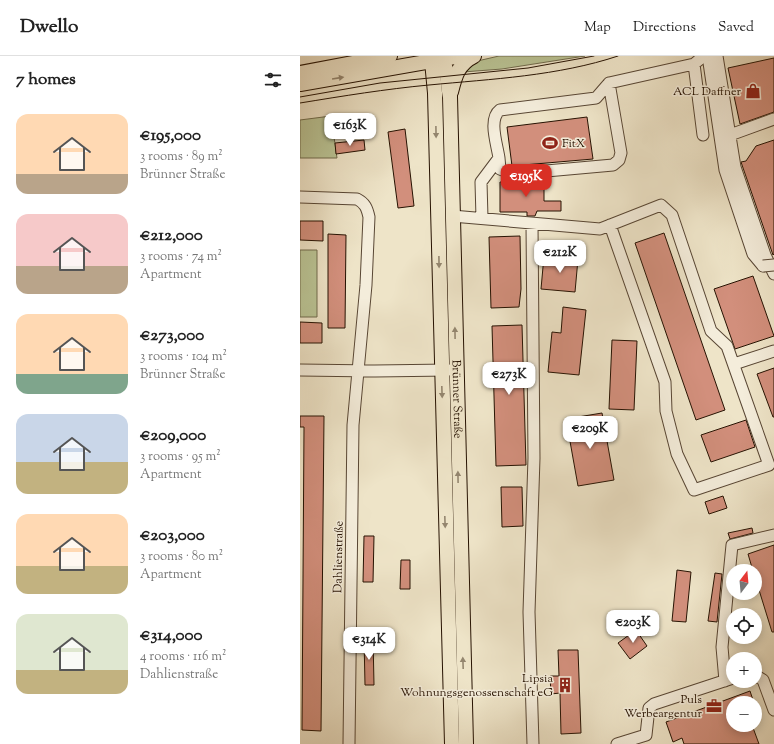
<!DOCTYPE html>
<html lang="en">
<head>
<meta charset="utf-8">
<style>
	:root { --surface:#fff; --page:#f2f2f2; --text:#222; --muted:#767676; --line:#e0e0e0; --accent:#d93025 }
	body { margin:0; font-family:"Sorts Mill Goudy",serif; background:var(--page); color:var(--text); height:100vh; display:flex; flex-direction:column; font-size:15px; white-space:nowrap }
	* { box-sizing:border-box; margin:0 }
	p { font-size:13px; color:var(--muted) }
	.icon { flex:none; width:22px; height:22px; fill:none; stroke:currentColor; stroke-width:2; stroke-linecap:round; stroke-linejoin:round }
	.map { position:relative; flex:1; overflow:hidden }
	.side { display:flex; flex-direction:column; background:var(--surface); width:300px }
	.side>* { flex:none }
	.needle { width:26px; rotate:16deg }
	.fabs { position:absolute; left:426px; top:508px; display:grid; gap:8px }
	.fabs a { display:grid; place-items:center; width:36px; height:36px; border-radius:50%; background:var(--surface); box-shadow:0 2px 10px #0003; font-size:20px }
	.price { position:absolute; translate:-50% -34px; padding:0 9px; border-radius:8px; background:#fff; color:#222; font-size:13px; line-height:26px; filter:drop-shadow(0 1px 2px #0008) }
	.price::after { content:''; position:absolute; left:50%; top:24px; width:12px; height:9px; margin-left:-6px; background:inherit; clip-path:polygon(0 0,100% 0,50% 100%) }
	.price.selected { background:var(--accent); color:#fff }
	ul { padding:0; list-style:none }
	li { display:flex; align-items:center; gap:12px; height:100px; padding:0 16px }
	li span { display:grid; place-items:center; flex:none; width:112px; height:80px; border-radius:12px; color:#555 }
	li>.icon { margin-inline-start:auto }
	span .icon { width:48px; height:48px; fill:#fffc; stroke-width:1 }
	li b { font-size:17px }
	h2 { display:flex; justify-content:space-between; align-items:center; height:48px; padding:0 16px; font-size:17px }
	header { display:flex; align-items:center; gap:24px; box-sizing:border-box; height:56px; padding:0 20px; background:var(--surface); border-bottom:1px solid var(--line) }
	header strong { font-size:19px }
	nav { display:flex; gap:22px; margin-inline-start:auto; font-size:14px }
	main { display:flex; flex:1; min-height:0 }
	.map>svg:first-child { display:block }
	.green { fill:#bac495; stroke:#706b4c }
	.building { fill:#d28f7c; stroke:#261202 }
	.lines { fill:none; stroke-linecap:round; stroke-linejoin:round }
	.minor-casing { stroke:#584634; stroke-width:13 }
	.major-casing { stroke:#261202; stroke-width:16 }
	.minor { stroke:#f4eddb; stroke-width:11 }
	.major { stroke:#eee4c8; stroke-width:14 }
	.tram { stroke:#261202; stroke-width:1 }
	.minor-bridge-casing { stroke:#584634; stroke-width:13; stroke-linecap:butt }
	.minor-bridge { stroke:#f4eddb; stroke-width:11 }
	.oneway { fill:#94866f }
	.labels { text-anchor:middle; stroke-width:3; stroke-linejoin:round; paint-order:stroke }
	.poi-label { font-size:12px; fill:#261202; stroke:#f4eddb; text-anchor:end }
	.street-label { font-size:12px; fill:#261202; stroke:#f4eddb }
</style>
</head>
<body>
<header>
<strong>Dwello</strong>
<nav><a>Map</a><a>Directions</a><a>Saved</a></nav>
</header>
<main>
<section class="side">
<h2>7 homes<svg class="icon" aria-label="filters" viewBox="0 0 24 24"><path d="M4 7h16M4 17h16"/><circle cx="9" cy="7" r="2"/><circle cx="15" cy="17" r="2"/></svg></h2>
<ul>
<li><span style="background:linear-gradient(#ffd9b3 75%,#b9a48a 0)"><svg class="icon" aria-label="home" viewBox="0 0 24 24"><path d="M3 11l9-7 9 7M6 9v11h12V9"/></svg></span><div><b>€195,000</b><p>3 rooms · 89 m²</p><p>Brünner Straße</p></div></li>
<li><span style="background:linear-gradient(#f6c9c9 65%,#b9a48a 0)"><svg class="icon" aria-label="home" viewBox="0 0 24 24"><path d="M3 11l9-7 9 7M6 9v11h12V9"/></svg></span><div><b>€212,000</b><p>3 rooms · 74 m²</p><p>Apartment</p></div></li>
<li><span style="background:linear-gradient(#ffd9b3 75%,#7fa58c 0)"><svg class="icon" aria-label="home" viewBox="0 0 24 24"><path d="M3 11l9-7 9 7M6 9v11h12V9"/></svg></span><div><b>€273,000</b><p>3 rooms · 104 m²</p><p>Brünner Straße</p></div></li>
<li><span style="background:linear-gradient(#c9d6e8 60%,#c2b280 0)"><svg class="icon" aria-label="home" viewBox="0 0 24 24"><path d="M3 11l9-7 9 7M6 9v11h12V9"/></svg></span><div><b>€209,000</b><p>3 rooms · 95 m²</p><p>Apartment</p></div></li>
<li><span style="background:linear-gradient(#ffd9b3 65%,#c2b280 0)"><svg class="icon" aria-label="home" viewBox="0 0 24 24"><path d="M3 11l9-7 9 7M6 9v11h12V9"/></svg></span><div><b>€203,000</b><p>3 rooms · 80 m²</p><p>Apartment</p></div></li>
<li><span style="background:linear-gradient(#dfe7d0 70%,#c2b280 0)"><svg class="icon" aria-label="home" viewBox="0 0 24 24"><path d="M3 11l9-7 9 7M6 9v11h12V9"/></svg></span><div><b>€314,000</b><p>4 rooms · 116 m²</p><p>Dahlienstraße</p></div></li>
</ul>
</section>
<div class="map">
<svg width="474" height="688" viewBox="0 0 474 688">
	<rect width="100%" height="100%" fill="#eee4c8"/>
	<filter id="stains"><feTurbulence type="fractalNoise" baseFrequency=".005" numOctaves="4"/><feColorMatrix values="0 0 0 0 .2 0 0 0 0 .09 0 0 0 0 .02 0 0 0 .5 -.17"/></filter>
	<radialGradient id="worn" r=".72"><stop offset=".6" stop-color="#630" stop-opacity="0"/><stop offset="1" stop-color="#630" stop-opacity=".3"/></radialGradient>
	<!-- green -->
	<path class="green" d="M199,0h86l-83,13 -39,3 10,-10z
		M141,39h4l2,120h-3z
		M31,60l6,42h-37v-38z
		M144,182h3l3,100h-4z
		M0,194h17v67h-17z"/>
	<!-- building -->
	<path class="building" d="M474,2v54l-34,12 -12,-56z
		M287,61l6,42 -81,7 -5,-39z
		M105,73l9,77 -16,2 -10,-76z
		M64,84l1,10 -29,4 -1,-11z
		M474,84v114l-1,1 -32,-93 5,-1 10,-15z
		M244,125v20h17v10h-24l-2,5h-8v-4h-27v-30z
		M0,165h23v20l-23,-1z
		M364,177l61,177 -29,10 -61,-177z
		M28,178l18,1 -1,93h-17z
		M220,180l1,53 -2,18 -28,1 -2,-71z
		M244,200l34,3 -3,33 -34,-3z
		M453,220l21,60 -39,13 -21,-60z
		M263,251l23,3 -7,65 -31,-3 4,-40 9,1z
		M0,266l22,1v20h-22z
		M222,269l4,140 -30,1 -4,-140z
		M312,284l25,1 -3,69 -25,-1z
		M474,312v49h-1l-16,-43z
		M302,357l12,67 -36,6 -12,-67z
		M0,360h24l-3,315 -19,-1 2,-303h-4z
		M446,364l9,27 -44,15 -10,-27z
		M201,431h21l1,39 -21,1z
		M423,440l4,12 -18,6 -4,-12z
		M452,472l1,5 -23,6 -2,-6z
		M64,480h10l-1,46h-10z
		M474,489v87h-2l-17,-55v-6h-2l-5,-17z
		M101,504h9v29h-10z
		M377,514l14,2 -5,50 -14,-1z
		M415,517l7,1 -5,48 -9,-1z
		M336,574l11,16 -17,13 -12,-16z
		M64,581h9l1,48h-9z
		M258,594h20l3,83 -20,1 -1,-41 -9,1 -1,-18h9z
		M450,635l4,12h-21v22h19l7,19h-75l-2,-6 -9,4 -7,-20z"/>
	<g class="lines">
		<defs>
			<path id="minor" d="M408,0l17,114 28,84 10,12
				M417,0l18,111 30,88 9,19
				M394,8l9,71
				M430,79l44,-16
				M199,102l1,11 13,5 100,-9 6,-5 2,-7 -12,-70
				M0,141l57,2c8,4 10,9 12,18l-3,68 -13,140 -4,319
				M152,160l148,13 61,-24 11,10 39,116 16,15 42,119 -75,25 -17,-36 -11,-43 -1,-29 -55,-157
				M182,162l-1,-36 18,-24c-2,-14 -11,-39 1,-48l96,-12 13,-15 85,-19 5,-4 2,-4
				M232,168l2,234 -5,154 4,132
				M434,308l40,-13
				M0,314l75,1 74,-1
				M455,619l8,5 11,30
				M425,625l-3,-34 10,-102 42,-10
				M317,688l29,-9 3,-27 5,-4 79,-26"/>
			<g id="major">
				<path d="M134,0l-2,5 3,32 17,651"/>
				<path id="s1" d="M138,0c11,7 9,29 12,41l16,647"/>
				<path d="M0,17l90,-17"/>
				<path d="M0,28l160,-28"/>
				<path d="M151,36c4,-16 7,-28 23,-36"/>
			</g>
		</defs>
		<!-- minor casing -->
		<use href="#minor" class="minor-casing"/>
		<!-- major casing -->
		<use href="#major" class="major-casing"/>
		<!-- minor -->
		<use href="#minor" class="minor"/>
		<!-- major -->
		<use href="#major" class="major"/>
		<!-- tram -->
		<path class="tram" d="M0,41l80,-14 148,-15 66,-12
			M0,47c43,-7 86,-14 129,-18 63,-6 129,-9 189,-29"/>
		<defs>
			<path id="minor-bridge" d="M463,210l11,-1"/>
		</defs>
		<!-- minor-bridge casing -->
		<use href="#minor-bridge" class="minor-bridge-casing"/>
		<!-- minor-bridge -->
		<use href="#minor-bridge" class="minor-bridge"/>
	</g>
	<!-- one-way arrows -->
	<defs><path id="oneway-solid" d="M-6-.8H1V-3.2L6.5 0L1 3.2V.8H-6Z"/></defs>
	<g class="oneway">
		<use href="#oneway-solid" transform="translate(38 22) rotate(-9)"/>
		<use href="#oneway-solid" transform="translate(136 76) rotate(89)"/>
		<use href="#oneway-solid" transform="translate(139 206) rotate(89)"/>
		<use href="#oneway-solid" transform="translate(155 277) rotate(-91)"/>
		<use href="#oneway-solid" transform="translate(142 336) rotate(88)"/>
		<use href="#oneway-solid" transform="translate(158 421) rotate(-91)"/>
		<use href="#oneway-solid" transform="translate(145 466) rotate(88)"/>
		<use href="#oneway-solid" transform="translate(163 607) rotate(-92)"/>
	</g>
	<!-- icons -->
	<defs>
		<symbol id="shop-bare" viewBox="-9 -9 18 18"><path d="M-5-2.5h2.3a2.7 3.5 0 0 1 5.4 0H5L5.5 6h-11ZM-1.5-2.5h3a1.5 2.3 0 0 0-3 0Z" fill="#8f2418" stroke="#f4eddb" stroke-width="2.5" paint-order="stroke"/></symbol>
		<symbol id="stadium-bare" viewBox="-9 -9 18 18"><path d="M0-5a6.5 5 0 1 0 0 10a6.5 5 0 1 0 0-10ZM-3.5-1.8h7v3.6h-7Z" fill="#8f2418" stroke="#f4eddb" stroke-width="2.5" paint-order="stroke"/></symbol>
		<symbol id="building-bare" viewBox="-9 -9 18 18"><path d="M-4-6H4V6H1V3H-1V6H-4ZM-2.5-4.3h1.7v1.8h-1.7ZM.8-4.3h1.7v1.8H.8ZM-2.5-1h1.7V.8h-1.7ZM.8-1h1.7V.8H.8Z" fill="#8f2418" stroke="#f4eddb" stroke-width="2.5" paint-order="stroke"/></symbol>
		<symbol id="office-bare" viewBox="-9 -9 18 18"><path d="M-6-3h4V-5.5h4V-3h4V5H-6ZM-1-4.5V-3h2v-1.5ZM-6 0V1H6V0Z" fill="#8f2418" stroke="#f4eddb" stroke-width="2.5" paint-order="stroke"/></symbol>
	</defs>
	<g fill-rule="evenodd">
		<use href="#shop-bare" x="442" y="24" width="22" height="22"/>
		<use href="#stadium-bare" x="239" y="76" width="22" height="22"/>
		<use href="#building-bare" x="254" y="618" width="22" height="22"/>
		<use href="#office-bare" x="403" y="639" width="22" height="22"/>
	</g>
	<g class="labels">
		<!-- poi labels -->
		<g class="poi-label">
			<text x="441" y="39">ACL Daffner</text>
			<text x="262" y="91" text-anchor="start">FitX</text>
			<text x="253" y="626">Lipsia<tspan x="253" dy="14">Wohnungsgenossenschaft eG</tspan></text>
			<text x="402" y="647">Puls<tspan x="402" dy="14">Werbeargentur</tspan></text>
		</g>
		<!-- street labels -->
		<g class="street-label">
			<text dy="4" stroke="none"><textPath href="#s1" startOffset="346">Brünner Straße</textPath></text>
			<text transform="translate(38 501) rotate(-89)" y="4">Dahlienstraße</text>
		</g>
	</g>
	<rect width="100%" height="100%" filter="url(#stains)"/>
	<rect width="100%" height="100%" fill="url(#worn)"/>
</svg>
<div class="fabs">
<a><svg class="needle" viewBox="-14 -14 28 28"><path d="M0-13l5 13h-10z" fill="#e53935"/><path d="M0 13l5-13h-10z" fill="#767676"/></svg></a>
<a><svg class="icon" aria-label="locate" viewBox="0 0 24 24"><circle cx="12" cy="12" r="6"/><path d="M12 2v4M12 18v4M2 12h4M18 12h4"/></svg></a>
<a>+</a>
<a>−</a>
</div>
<b class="price" style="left:50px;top:91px">€163K</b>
<b class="price selected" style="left:226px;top:142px">€195K</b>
<b class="price" style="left:260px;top:218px">€212K</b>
<b class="price" style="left:209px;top:340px">€273K</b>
<b class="price" style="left:290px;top:394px">€209K</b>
<b class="price" style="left:333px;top:588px">€203K</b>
<b class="price" style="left:69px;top:605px">€314K</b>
</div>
</main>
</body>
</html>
